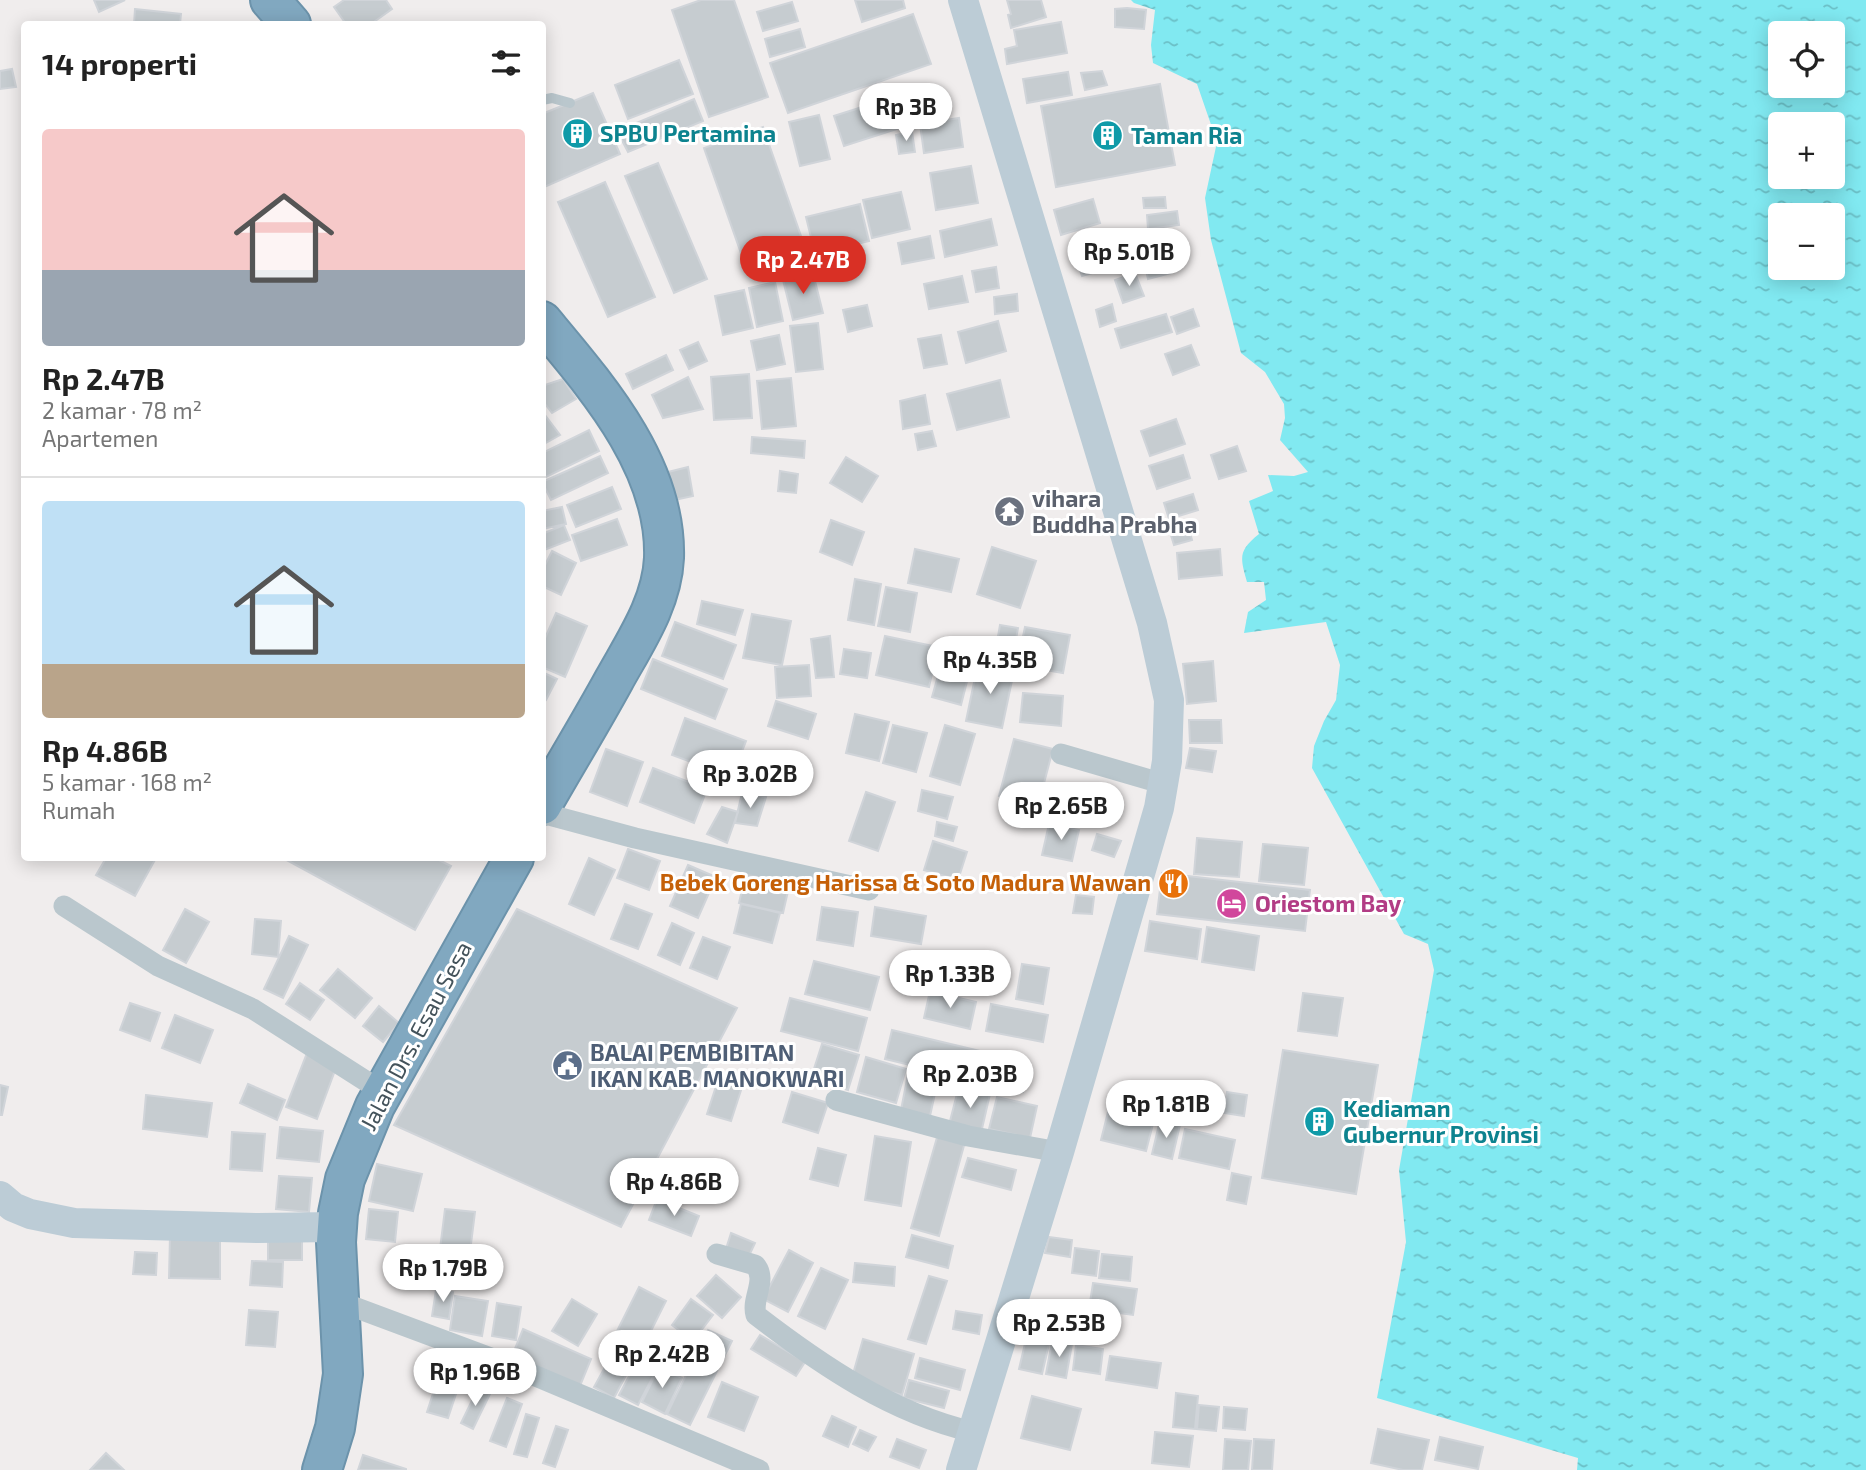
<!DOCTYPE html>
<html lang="id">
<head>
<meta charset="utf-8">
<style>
	:root { --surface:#fff; --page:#f6f6f6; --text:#222; --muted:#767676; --line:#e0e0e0; --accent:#d93025 }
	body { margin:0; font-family:"Exo 2",sans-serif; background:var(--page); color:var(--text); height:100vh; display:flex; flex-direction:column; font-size:26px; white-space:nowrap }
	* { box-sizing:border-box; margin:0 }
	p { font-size:23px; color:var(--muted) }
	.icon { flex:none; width:38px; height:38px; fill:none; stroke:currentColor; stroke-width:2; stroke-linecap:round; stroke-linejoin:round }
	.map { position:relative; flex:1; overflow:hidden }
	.panel { position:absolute; left:21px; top:21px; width:525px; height:840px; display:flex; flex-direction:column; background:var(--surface); border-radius:7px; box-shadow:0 4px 18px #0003 }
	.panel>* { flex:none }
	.tools { position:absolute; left:1768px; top:21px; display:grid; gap:14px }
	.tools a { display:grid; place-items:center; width:77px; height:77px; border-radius:7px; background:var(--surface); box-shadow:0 4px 18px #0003; font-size:35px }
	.price { position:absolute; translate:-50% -60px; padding:0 16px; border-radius:24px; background:#fff; color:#222; font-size:23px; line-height:46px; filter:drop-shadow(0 2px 4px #0008) }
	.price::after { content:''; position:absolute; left:50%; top:42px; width:21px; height:16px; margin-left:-10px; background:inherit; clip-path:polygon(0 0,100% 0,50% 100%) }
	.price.selected { background:var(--accent); color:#fff }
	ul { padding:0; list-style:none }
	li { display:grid; align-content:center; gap:14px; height:371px; padding:0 21px }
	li+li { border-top:2px solid var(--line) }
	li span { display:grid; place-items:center; height:217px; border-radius:7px; color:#555 }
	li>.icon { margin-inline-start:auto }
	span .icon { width:126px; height:126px; fill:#fffc; stroke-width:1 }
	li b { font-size:30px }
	h2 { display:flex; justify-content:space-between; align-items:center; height:84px; padding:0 21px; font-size:30px }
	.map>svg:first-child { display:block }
	.water { fill:url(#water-ripples); fill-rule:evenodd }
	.building { fill:#c6ccd0; stroke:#d0d4d9; stroke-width:2 }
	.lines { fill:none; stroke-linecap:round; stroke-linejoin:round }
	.highway-casing { stroke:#6c93ab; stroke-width:42 }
	.lane { stroke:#bac7cd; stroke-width:10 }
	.street { stroke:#bac7cd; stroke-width:21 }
	.secondary { stroke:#bcccd6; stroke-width:30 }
	.highway { stroke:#81a8c0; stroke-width:38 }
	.labels { text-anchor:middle; stroke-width:6; stroke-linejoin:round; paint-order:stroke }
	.culture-label { font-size:23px; font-weight:bold; fill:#0d838f; stroke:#fff; text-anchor:start }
	.worship-label { font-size:23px; font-weight:bold; fill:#5b616d; stroke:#fff; text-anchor:start }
	.food-label { font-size:23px; font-weight:bold; fill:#c56008; stroke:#fff; text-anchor:end }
	.hotel-label { font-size:23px; font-weight:bold; fill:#b23c85; stroke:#fff; text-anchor:start }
	.street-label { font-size:23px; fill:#44535b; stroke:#fff }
	.service-label { font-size:23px; font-weight:bold; fill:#4e5e75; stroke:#fff; text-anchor:start }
</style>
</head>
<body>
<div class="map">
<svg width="1866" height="1470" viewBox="0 0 1866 1470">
	<defs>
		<pattern id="water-ripples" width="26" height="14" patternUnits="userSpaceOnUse" patternTransform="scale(1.75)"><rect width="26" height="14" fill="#81e9f1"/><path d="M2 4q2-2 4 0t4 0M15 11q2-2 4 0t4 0" fill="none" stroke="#6bbfc6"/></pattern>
	</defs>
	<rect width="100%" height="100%" fill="#f0eded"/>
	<!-- water -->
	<path class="water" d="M1131,0h735v1470h-289l1,-12 -201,-60 29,-156 -7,-72 35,-200 -6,-26 -24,-10 -92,-166 2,-22 10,-25 12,-21 4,-35 -14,-43 -82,11 4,-21 18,-12 -2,-18h-17c-7,-25 -9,-31 12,-48l-10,-33 24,-10 -5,-16 26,1 14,-4 -28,-32 5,-22 -1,-14 -19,-32 -24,-19 -30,-113 -6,-42 12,-56 -20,-58 -44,-21 -2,-18 4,-35 -21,-7zM1780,33h52v53h-52zM1780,124h52v53h-52zM1780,215h52v53h-52z"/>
	<!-- building -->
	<path class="building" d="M94,0h31l-26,12z
		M344,0h42l6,9 -21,15h-25l-12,-17z
		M701,0h33l34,97 -59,20 -37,-107z
		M855,0h48l2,8 -43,14z
		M1007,0h34l5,17 -35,11 -3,-13 3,-1z
		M792,2l6,19 -35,10 -6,-19z
		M1127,8l19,2 -2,19 -29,-2v-18z
		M135,9l46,5 -1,10h-46z
		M913,14l18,50 -143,49 -18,-50z
		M1061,22l6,31 -60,11 -2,-15 12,-3 -3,-16z
		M800,29l5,18 -35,10 -5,-18z
		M679,60l14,34 -65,25 -13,-34z
		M12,69l4,18 -16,2v-18z
		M1102,71l5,14 -22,5 -4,-17z
		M1068,72l4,23 -45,8 -4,-24z
		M1160,84l15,81 -119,22 -15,-81z
		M593,93l27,61 -78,34v-74z
		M903,94l9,30 -68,22 -10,-30z
		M694,99l9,22 -75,31 -11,-21z
		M819,115l11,44 -30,7 -11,-44z
		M959,118l4,29 -39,6 -4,-29z
		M763,127l39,112 -59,20 -39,-111z
		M912,132l3,20 -16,2 -3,-19z
		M658,163l49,116 -33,14 -49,-117z
		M971,166l7,37 -42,7 -6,-37z
		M605,182l50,115 -47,20 -50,-115z
		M901,192l9,37 -38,9 -9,-38z
		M1165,197l1,11h-22l-1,-10z
		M1093,199l7,24 -39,12 -7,-25z
		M860,204l9,37 -54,13 -9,-37z
		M1177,211l2,14 -31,4 -1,-14z
		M991,219l6,26 -52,12 -5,-26z
		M930,236l4,22 -32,6 -4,-21z
		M1107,239l9,27 -34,10 -9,-26z
		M1166,251l5,22 -23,6 -5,-22z
		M996,267l3,21 -23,4 -4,-21z
		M813,273l10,40 -30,7 -10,-40z
		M1135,273l9,23 -21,7 -8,-23z
		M962,276l6,26 -39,7 -5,-25z
		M775,282l8,39 -26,6 -8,-39z
		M744,290l9,38 -30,7 -8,-39z
		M1017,294l1,17 -23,3 -1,-17z
		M1112,304l4,17 -16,6 -4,-17z
		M867,305l5,21 -24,6 -5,-22z
		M1193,309l6,17 -22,8 -6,-17z
		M1166,314l6,18 -51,16 -6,-19z
		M998,321l8,30 -40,12 -8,-31z
		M818,323l5,46 -27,3 -6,-46z
		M779,335l6,29 -28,6 -6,-29z
		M941,335l6,29 -23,4 -6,-29z
		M698,342l9,19 -18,8 -9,-19z
		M1191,345l8,20 -26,10 -8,-21z
		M666,355l7,15 -40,19 -7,-15z
		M749,374l3,44 -38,2 -3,-43z
		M688,377l15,32 -40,9 -11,-23z
		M791,378l5,48 -34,3 -5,-48z
		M563,379l13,20 -24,14 -10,-13v-14z
		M1000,380l9,37 -52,13 -10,-36z
		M925,395l5,29 -27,5 -3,-28z
		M542,411l18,24 -18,10z
		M1176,419l9,25 -35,12 -9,-25z
		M589,430l10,21 -57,28v-26z
		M932,431l4,15 -18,4 -3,-16z
		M752,437l53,4 -1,17 -53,-5z
		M1237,446l9,25 -27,8 -8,-24z
		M1183,455l7,23 -33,11 -8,-23z
		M600,456l8,17 -57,27 -9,-18z
		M846,457l32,19 -16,26 -32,-19z
		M688,467l5,29 -19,4 -10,-27z
		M780,471l18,3 -2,19 -18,-2z
		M612,487l9,22 -45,18 -9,-22z
		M1193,494l5,16 -29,9 -5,-16z
		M562,507l4,17 -24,5v-18z
		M617,519l10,26 -46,16 -9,-26z
		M831,520l33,12 -12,33 -32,-13z
		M1188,524l4,16 -18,5 -5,-16z
		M564,525l6,15 -26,10 -2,-16z
		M992,547l44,14 -16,47 -43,-14z
		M915,549l44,10 -8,33 -43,-9z
		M1220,549l2,26 -43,4 -2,-26z
		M552,551l24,12 -15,32 -19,-9v-15z
		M855,579l26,5 -7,41 -26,-5z
		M886,587l31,6 -7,39 -32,-6z
		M702,601l41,9 -8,25 -38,-11z
		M556,613l31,13 -22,51 -23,-10v-22z
		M752,614l39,7 -9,44 -39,-7z
		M675,622l61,23 -13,34 -61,-23z
		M1000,625l18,3 -4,23 -18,-3z
		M1025,627l45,8 -7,38 -46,-8z
		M830,636l4,41 -18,1 -5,-39z
		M885,636l53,11 -9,40 -53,-12z
		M844,649l27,4 -4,25 -27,-4z
		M944,654l28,8 -11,43 -29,-8z
		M653,659l74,30 -12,30 -74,-30z
		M1213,661l3,40 -29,3 -4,-40z
		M978,663l36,8 -12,57 -36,-7z
		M809,665l2,31 -34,2 -2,-31z
		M542,672l15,7 -11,21 -4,-1z
		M1023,693l40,3 -2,30 -41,-4z
		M776,701l40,13 -8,25 -40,-13z
		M855,714l34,8 -10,39 -33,-8z
		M685,718l61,23 -14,36 -60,-22z
		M1189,720h32l1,23h-32z
		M893,725l34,8 -11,39 -33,-9z
		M945,725l30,9 -15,51 -30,-9z
		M1014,739l39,10 -15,57 -39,-10z
		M1190,748l26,3 -4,21 -26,-4z
		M606,749l37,13 -16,44 -37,-14z
		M773,752l23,7 -10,28 -22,-7z
		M653,768l54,21 -13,34 -54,-21z
		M922,790l31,7 -6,22 -29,-8z
		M866,792l29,10 -17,49 -29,-10z
		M742,793l24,4 -9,29 -22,-3z
		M722,807l16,5 -11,31 -20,-9z
		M937,822l20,5 -4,14 -18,-5z
		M1049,824l30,6 -7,31 -30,-6z
		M1097,834l24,7 -7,16 -22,-7z
		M1197,838l45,4 -3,35 -45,-3z
		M933,841l34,11 -9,28 -34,-10z
		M1263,844l45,4 -4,37 -45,-4z
		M628,849l32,12 -11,29 -32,-12z
		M106,858h50l-21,38 -39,-21z
		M283,858h152l16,8 -36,64z
		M589,858l26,12 -21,45 -25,-11z
		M688,865l28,12 -18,41 -28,-12z
		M747,868l44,10 -8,35 -44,-10z
		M1162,873l148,17 -5,41 -148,-17z
		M1076,895l18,2 -2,17 -19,-1z
		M625,904l27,10 -14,35 -27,-10z
		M741,904l39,9 -8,30 -38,-10z
		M822,907l36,5 -5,34 -36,-6z
		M875,907l51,9 -5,28 -50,-8z
		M185,909l24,13 -23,41 -23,-13z
		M517,909l220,99 -116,219 -227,-102z
		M255,919l26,2 -3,36 -26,-3z
		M1150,921l51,8 -4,30 -52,-8z
		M672,923l22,10 -14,32 -22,-10z
		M1207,927l52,9 -5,34 -52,-8z
		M289,936l19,9 -25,53 -19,-9z
		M703,937l27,10 -13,32 -27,-11z
		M814,961l65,16 -9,33 -65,-16z
		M1022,964l27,4 -6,36 -27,-5z
		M338,969l34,29 -17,20 -35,-28z
		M300,983l24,17 -14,20 -24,-16z
		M930,991l46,11 -6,27 -46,-11z
		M1303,993l40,5 -6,38 -39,-5z
		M790,998l77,20 -9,33 -77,-20z
		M130,1003l30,10 -10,28 -30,-11z
		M991,1004l57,11 -5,27 -57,-11z
		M379,1006l20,17 -16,19 -20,-16z
		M175,1015l38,15 -13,33 -38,-15z
		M892,1030l138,33 -7,29 -138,-33z
		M822,1044l37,11 -11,35 -37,-12z
		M1283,1050l95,15 -22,129 -94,-16z
		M307,1053l30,12 -20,54 -31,-12z
		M866,1057l40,12 -10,34 -39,-11z
		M909,1069l30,6 -9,41 -29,-6z
		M720,1074l24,7 -13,40 -24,-7z
		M248,1084l37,16 -8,20 -37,-17z
		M0,1085l8,2 -6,28h-2z
		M959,1086l31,8 -9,39 -32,-8z
		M792,1092l36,11 -10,30 -35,-11z
		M1227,1092l20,3 -3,21 -20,-3z
		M146,1095l66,8 -5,34 -64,-8z
		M997,1097l40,9 -7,32 -41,-9z
		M1109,1108l45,12 -8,31 -45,-11z
		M1160,1120l20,5 -8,34 -20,-5z
		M280,1127l43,4 -4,31 -42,-4z
		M1185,1129l50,11 -6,29 -50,-11z
		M232,1132l33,2 -3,37 -32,-2z
		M938,1134l27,8 -26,94 -28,-8z
		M875,1136l36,6 -10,64 -36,-6z
		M818,1148l28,7 -8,31 -28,-7z
		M968,1158l48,12 -5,20 -49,-13z
		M377,1164l45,10 -9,37 -44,-10z
		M1232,1173l19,4 -5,27 -19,-4z
		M279,1176l33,2 -3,34 -33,-3z
		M657,1199l42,17 -8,20 -42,-16z
		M369,1209l29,3 -3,30 -29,-3z
		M445,1209l30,3 -5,40 -30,-3z
		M731,1233l24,10 -7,15 -22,-9z
		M912,1235l41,11 -5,22 -42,-11z
		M170,1236l50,1v42l-51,-1z
		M268,1237h34v23h-34z
		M1049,1237l23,3 -2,17 -25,-4z
		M1075,1248l24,3 -3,25 -24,-3z
		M789,1250l24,13 -25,49 -25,-13z
		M135,1252l22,1 -1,22 -23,-1z
		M1102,1254l30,3 -2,24 -31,-3z
		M252,1261l31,1 -1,25 -32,-2z
		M855,1263l40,4 -1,19 -41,-4z
		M821,1268l27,12 -23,49 -27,-13z
		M716,1275l25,22 -19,21 -25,-22z
		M929,1276l18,5 -21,63 -18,-5z
		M1093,1283l44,6 -4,26 -44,-6z
		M639,1287l27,14 -30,60 -27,-14z
		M436,1290l17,2 -4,27 -17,-3z
		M455,1296l33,5 -6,35 -32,-6z
		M572,1299l25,15 -19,32 -26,-15z
		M691,1299l22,16 -20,26 -21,-16z
		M497,1303l24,4 -5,33 -24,-4z
		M1038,1307l52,9 -4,27 -52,-9z
		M249,1310l29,2 -3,35 -29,-2z
		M956,1311l26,4 -3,19 -26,-5z
		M523,1329l68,30 -11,27 -68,-30z
		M708,1330l24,11 -42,84 -23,-11z
		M669,1332l26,15 -15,25 -26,-15z
		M760,1335l45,27 -9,14 -45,-27z
		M1027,1335l23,5 -8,34 -23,-5z
		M863,1339l51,15 -12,41 -51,-14z
		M1052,1341l20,3 -6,34 -20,-4z
		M1076,1345l27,4 -3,25 -27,-4z
		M611,1356l20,10 -17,32 -20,-11z
		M1110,1356l51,7 -4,25 -51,-8z
		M920,1358l45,12 -5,20 -45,-12z
		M638,1359l19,10 -19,36 -19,-10z
		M659,1367l23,11 -17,36 -23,-12z
		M440,1372l21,7 -13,39 -21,-6z
		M909,1380l40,11 -5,17 -40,-10z
		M722,1382l36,15 -14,34 -36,-14z
		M478,1388l12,6 -17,35 -12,-6z
		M1176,1393l22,3 -3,33 -22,-2z
		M1032,1396l49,13 -11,41 -49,-12z
		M507,1398l15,6 -16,43 -16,-6z
		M1199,1405l20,2 -3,24 -19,-2z
		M1224,1407l23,2 -2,21 -22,-2z
		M526,1414l13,4 -12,39 -13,-3z
		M832,1416l24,11 -8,20 -25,-11z
		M556,1426l12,4 -13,37 -12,-4z
		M1378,1429l51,11 -7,30h-19l-32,-7z
		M860,1430l16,7 -8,14 -15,-7z
		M1155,1432l38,4 -4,31 -37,-4z
		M1440,1437l43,10 -5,22 -43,-9z
		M897,1439l29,11 -7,18 -29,-11z
		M1225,1439l26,2 -3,29h-25z
		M1254,1439l20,1 -2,30h-20z
		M106,1453l18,17h-34z
		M363,1455l43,14v1h-48z"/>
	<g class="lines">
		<defs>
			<path id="highway" d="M270,0l21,24
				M542,321c55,66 125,145 122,237 -2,45 -29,84 -50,122 -23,42 -48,83 -72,125
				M322,1470l13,-42 8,-54 -7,-132 2,-29 7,-34 30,-73 139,-248"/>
		</defs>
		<!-- highway casing -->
		<use href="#highway" class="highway-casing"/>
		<!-- lane -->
		<path class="lane" d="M542,100l10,-2 18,5"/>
		<!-- street -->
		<path class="street" d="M1061,754l103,30
			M542,813l93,25 234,52
			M64,906l94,60 95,43 130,83
			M836,1100l132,36 91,16
			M717,1254l38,11c13,15 -4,33 1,50 65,50 135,98 217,117
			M338,1301l169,63 252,106"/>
		<!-- secondary -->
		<path class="secondary" d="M0,1196l13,11 17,7 44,9 184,5 78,-1
			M961,1470l98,-318 100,-344 8,-47 2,-61 -17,-77 -189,-623"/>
		<!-- highway -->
		<use href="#highway" class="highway"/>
	</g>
	<!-- icons -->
	<defs>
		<symbol id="building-disc" viewBox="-11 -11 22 22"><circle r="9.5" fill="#0f9aa8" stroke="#fff"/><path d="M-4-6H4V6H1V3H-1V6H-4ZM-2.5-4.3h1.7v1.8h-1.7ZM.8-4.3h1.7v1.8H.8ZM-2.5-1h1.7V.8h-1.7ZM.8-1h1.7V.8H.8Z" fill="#fff"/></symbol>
		<symbol id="temple-disc" viewBox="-11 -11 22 22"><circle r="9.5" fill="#6b7280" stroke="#fff"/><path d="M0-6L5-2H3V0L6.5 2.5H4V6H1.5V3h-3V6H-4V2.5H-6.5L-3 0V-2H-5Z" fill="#fff"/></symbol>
		<symbol id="restaurant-disc" viewBox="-11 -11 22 22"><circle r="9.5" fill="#e8710a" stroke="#fff"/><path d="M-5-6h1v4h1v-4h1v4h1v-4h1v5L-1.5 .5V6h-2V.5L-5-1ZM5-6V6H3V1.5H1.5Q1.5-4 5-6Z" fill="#fff"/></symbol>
		<symbol id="hotel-disc" viewBox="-11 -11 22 22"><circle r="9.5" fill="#d1479c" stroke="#fff"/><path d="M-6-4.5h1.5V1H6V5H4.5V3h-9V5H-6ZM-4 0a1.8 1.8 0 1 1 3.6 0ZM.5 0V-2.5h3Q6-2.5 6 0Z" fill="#fff"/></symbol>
		<symbol id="civic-disc" viewBox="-11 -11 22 22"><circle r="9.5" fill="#5c6f8a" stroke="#fff"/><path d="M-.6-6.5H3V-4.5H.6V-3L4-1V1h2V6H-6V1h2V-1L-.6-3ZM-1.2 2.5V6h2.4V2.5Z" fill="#fff"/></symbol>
	</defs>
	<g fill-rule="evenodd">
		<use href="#building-disc" x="560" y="116" width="35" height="35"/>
		<use href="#building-disc" x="1090" y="118" width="35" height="35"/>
		<use href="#temple-disc" x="992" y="494" width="35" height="35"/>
		<use href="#restaurant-disc" x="1156" y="866" width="35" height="35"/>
		<use href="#hotel-disc" x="1214" y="886" width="35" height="35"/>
		<use href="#civic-disc" x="550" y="1048" width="35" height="35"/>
		<use href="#building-disc" x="1302" y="1104" width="35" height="35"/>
	</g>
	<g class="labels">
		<!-- culture labels -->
		<g class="culture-label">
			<text x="600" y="142">SPBU Pertamina</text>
			<text x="1131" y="144">Taman Ria</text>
			<text x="1343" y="1117">Kediaman<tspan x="1343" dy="26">Gubernur Provinsi</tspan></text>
		</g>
		<!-- worship labels -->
		<g class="worship-label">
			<text x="1032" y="507">vihara<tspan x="1032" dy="26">Buddha Prabha</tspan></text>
		</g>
		<!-- food labels -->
		<g class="food-label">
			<text x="1151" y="891">Bebek Goreng Harissa &amp; Soto Madura Wawan</text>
		</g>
		<!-- hotel labels -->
		<g class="hotel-label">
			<text x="1255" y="912">Oriestom Bay</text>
		</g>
		<!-- street labels -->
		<g class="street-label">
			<text transform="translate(416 1036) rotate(-62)" y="8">Jalan Drs. Esau Sesa</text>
		</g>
		<!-- service labels -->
		<g class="service-label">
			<text x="590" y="1061">BALAI PEMBIBITAN<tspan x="590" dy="26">IKAN KAB. MANOKWARI</tspan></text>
		</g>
	</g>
</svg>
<div class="tools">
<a><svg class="icon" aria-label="locate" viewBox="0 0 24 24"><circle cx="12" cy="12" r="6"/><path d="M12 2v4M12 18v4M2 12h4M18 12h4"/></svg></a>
<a>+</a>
<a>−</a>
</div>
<b class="price" style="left:906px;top:143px">Rp 3B</b>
<b class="price" style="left:1129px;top:288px">Rp 5.01B</b>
<b class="price selected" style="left:803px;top:296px">Rp 2.47B</b>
<b class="price" style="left:990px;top:696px">Rp 4.35B</b>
<b class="price" style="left:750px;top:810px">Rp 3.02B</b>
<b class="price" style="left:1061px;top:842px">Rp 2.65B</b>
<b class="price" style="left:950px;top:1010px">Rp 1.33B</b>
<b class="price" style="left:970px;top:1110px">Rp 2.03B</b>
<b class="price" style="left:1166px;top:1140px">Rp 1.81B</b>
<b class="price" style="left:674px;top:1218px">Rp 4.86B</b>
<b class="price" style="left:443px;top:1304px">Rp 1.79B</b>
<b class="price" style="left:1059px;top:1359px">Rp 2.53B</b>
<b class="price" style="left:662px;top:1390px">Rp 2.42B</b>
<b class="price" style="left:475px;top:1408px">Rp 1.96B</b>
<section class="panel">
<h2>14 properti<svg class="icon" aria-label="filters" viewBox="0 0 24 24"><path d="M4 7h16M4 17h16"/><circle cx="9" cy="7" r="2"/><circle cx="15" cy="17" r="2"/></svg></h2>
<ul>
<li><span style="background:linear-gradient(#f6c9c9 65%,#9aa5b1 0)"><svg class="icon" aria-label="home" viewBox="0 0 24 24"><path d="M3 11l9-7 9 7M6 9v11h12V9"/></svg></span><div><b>Rp 2.47B</b><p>2 kamar · 78 m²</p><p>Apartemen</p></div></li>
<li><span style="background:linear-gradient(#bfe0f5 75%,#b9a48a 0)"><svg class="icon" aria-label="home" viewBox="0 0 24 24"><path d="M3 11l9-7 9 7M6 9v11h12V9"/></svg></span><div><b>Rp 4.86B</b><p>5 kamar · 168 m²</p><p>Rumah</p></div></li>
</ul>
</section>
</div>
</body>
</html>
